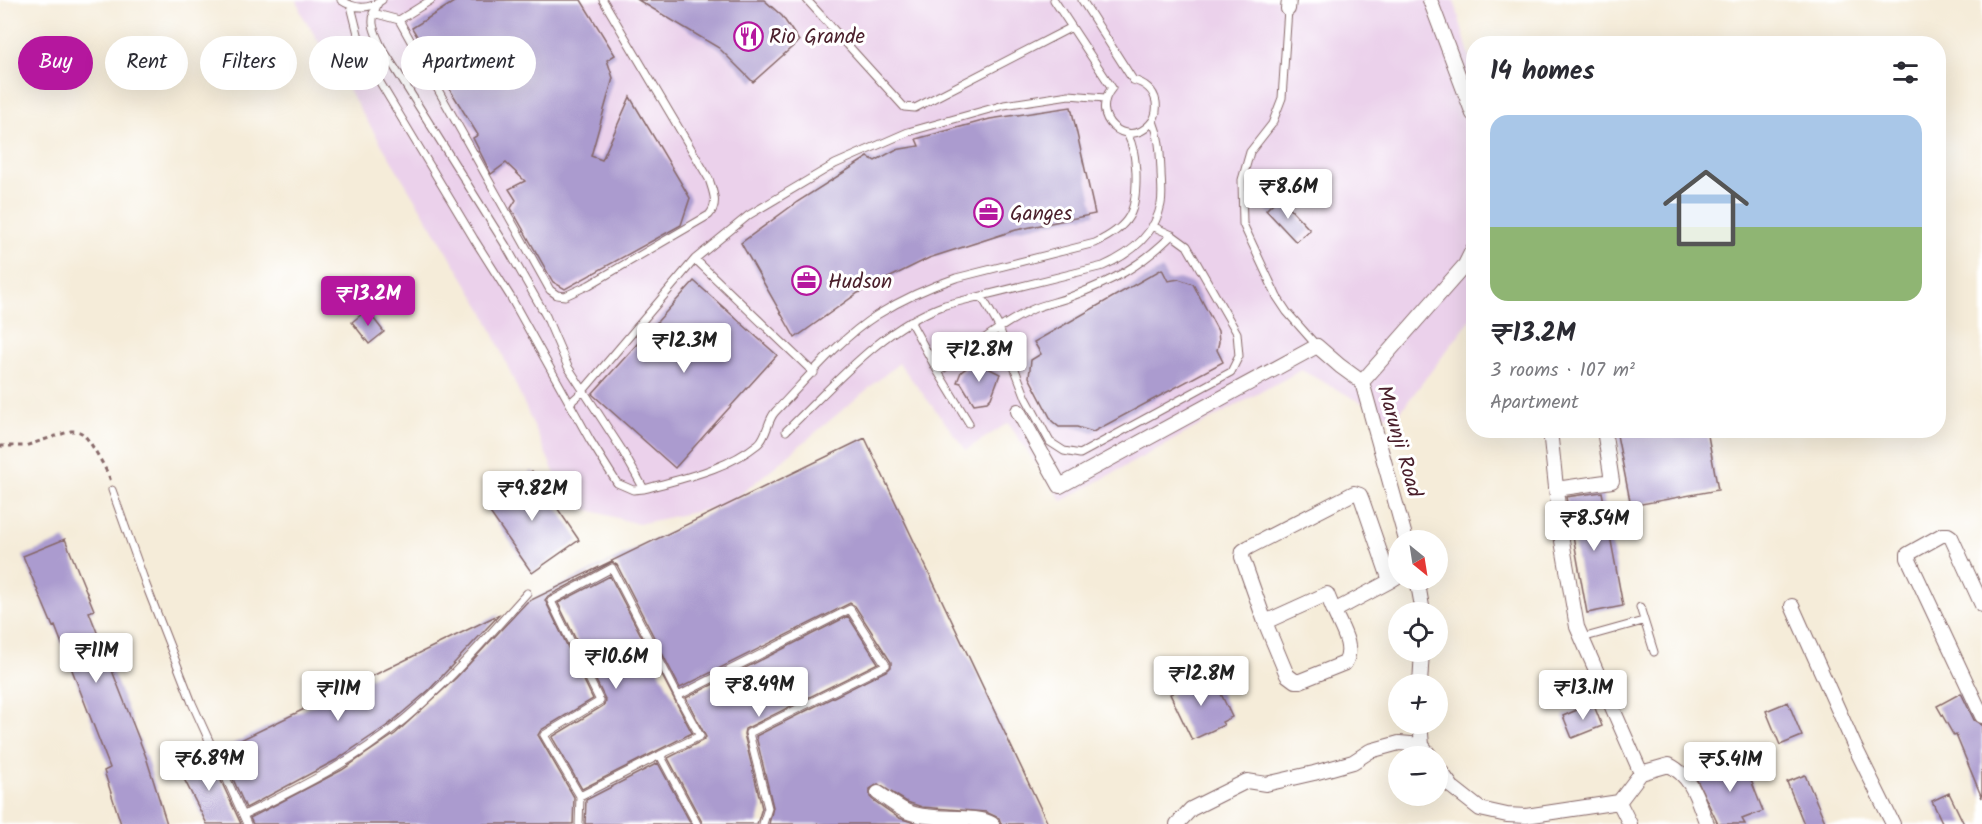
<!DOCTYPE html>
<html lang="en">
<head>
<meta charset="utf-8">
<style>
	:root { --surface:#fff; --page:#f7f7f7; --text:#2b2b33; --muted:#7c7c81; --accent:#b5179e }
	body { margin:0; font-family:Kalam,sans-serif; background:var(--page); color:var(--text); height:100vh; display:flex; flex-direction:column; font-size:22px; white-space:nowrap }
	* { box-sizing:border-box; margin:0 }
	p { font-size:20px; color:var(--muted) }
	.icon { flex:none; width:33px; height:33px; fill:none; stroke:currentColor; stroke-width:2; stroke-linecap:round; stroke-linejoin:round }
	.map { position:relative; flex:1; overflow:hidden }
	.drawer { position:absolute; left:1466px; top:36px; width:480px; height:402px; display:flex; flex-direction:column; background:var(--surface); border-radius:24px; box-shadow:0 6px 24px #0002 }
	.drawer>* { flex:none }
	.guide { position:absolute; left:18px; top:36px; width:570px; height:54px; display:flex; gap:12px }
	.needle { width:39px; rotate:150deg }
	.controls { position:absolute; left:1388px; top:530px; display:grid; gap:12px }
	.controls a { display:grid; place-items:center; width:60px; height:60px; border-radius:50%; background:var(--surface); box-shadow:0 6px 24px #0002; font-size:30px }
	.price { position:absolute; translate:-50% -51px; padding:0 14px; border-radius:6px; background:#fff; color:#222; font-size:20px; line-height:39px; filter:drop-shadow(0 2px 3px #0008) }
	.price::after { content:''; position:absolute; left:50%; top:36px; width:18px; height:14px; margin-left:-9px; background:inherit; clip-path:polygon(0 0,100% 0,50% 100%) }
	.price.current { background:var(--accent); color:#fff }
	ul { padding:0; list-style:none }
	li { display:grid; align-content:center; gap:12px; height:318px; padding:0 24px }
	li span { display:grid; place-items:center; height:186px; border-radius:18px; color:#555 }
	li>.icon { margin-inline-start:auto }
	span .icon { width:108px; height:108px; fill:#fffc; stroke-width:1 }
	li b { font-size:26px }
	h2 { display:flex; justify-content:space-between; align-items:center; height:72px; padding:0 24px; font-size:26px }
	.pill { padding:0 21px; border-radius:27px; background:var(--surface); box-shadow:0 6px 24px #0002; font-size:21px; line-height:54px }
	.pill.current { background:var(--accent); color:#fff }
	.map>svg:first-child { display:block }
	.built { fill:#ebd1eb }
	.building { fill:#ab9bcf }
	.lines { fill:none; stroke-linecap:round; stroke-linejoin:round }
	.service-casing { stroke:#866768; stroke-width:9 }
	.minor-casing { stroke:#866768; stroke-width:16 }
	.path { stroke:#866768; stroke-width:3; stroke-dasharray:4.5 4.5; stroke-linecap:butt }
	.service { stroke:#fff; stroke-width:7 }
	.minor { stroke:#fff; stroke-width:14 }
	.labels { text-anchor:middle; stroke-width:6; stroke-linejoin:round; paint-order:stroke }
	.poi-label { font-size:21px; fill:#4a1f2b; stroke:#fff; text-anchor:start }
	.street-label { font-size:21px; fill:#4a1f2b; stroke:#fff }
</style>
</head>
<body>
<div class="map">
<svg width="1982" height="824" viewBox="0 0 1982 824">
	<rect width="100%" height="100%" fill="#fff"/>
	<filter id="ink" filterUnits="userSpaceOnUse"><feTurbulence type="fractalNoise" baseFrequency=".0167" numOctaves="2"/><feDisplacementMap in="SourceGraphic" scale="12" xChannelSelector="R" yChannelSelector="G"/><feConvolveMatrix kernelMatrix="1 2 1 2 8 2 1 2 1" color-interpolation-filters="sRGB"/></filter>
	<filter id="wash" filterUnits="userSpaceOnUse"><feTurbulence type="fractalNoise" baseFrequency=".008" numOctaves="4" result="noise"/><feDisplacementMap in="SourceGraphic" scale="24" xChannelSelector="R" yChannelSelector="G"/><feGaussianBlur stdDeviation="1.35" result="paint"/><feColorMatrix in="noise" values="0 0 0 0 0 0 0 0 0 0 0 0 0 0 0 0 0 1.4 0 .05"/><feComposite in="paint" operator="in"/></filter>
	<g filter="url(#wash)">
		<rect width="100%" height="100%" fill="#f5ecd9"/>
		<!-- built -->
		<path class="built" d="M297,0h1157l19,69v247l-79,104 -93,-50 -239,131 -54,-78 -42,27 -67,-87 -171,142 -90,19 -70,-20 -85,-194 -182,-297z"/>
		<g id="blocks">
			<!-- building -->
			<path class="building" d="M457,0h124l34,55 -8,5 6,18 -22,78 11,4 28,-63 60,101 -9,27 -116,64 -12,-7 -42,-74 5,-8 -7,-11 16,-8 -19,-18 -15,11 -18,-36 5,-3 -66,-107z
				M638,0h126l18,16 17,25 -46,41 -34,-34z
				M1071,107l24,107 -79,16 -87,28 -71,35 -63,45 -54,-95 56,-41 71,-45 7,4 20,-11 24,-4 -3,-7 74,-20z
				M1279,197l31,33 -14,12 -30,-32z
				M1162,269l6,12 11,-2 14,5 25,47 1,11 -2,8 6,12 -130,70 -16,-5h-18l-7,-6 -23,-44 2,-17 10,-6 -7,-12z
				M694,281l83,74 -102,113 -83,-74z
				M367,310l17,22 -15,12 -17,-22z
				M978,365l6,1 16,8 -9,24 -4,4 -13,2 -13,-21 -4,-1 4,-10 7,-5z
				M1616,430h91l11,60 -87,16z
				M865,438l183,386h-47l-2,-6 -13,-6 -64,-5 -15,-5 -29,-18 -8,5v8l3,3 26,18 19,6h-149l4,-17 -17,-71 132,-66 3,-3v-5l-36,-56 -5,-3 -170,85 -63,-123 -5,-3 -64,34 -3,4 48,99 -52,31 -3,5 36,62 -1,27h-320l-3,-6 92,-48 53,-36 61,-56 71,-76z
				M532,471l47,69 -47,33 -48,-69z
				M1602,492l21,114 -36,7 -21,-116z
				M65,539l29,71 -5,2 57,145 21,67h-46l-17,-53 6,-3 -55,-142 -2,1 -30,-71z
				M610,576l82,157 -110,56 -30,-52 51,-31 3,-5 -48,-98z
				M500,614l-71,76 -41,35 -52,35 -90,48 -26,-58z
				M848,616l30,47 -133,66 -1,5 18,74 -5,16h-54l-35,-66 34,-17 4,-4 -20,-39z
				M1212,675l20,42 -10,5 2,3 -32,15 -22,-46z
				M1961,693l13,27 8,5v73l-26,-63 -2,1 -17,-30z
				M1788,702l14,34 -22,9 -14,-34z
				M1593,703l9,23 -30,12 -9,-22z
				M209,755l32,69h-34l-28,-55z
				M1742,757l21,54 -21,8 3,5h-27l-22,-46z
				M658,763l33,61h-106l1,-24z
				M1805,775l21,49h-22l-17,-42z
				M1949,793l15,31h-21l-11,-23z"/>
		</g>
	</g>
	<g filter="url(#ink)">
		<use href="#blocks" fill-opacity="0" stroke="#866768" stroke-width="1.5"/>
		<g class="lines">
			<defs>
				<path id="service" d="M341,0c13,9 28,10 41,0
					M807,0l97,107 11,1 157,-81
					M1054,0l58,88c-24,29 15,62 38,36 6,-6 7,-14 6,-22 -2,-12 -12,-19 -23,-22l-51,-80
					M351,6l12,48 111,185 36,57 80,144 27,43 16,7 11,-1 -22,-39 -54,-83 -22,-51 -40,-70 -125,-200c-8,-18 -12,-24 -3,-43
					M1288,9l-6,89 -10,26 -22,28 -8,28 1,44 34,73 10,15 30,34
					M373,13l26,7 151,270 7,5 8,1 24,-11 120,-70c10,-11 4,-23 0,-36l-106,-179
					M399,20l32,-20
					M982,297l16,28 28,73 24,44 14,9 16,3 151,-82 8,-16 -2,-23 -50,-87 -15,-11 -20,-9
					M910,321l28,51
					M814,373l-119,-114 54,-44 86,-51 73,-32 96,-27 65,-10 36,3
					M570,403l12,-11 113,-133
					M969,423l-31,-51c30,-21 60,-46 93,-62 12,-6 27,-8 39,-13 42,-16 70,-30 102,-62
					M786,431c48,-46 95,-103 159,-126l158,-39c27,-12 52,-31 58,-62 2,-10 0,-23 0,-33 -1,-18 -1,-33 -8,-50
					M644,489c39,-11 82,-19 114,-45 9,-7 9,-23 17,-32 32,-33 63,-72 102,-97 24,-15 52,-28 79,-37l139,-35c36,-17 42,-32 41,-70 -1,-15 -2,-26 -9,-40
					M112,490l34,95 46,118 55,121
					M1640,607l14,45
					M1582,638l61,-17
					M660,755l40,-19 -22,-40
					M580,796l80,-41 37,69
					M244,815c42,-21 86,-42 125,-69 61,-41 109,-99 158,-153
					M579,824l1,-28 -36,-61 56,-34 -49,-100 61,-33 66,128 172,-87 36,56 -137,68 19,75 -5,16"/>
				<path id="minor" d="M1430,0l43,114
					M1288,9l1,-9
					M1362,382l103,-117 8,-16
					M1018,411l42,75 257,-140 23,20 22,16 44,158
					M1550,430l11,105 16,92 64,146 -22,29
					M1556,489l56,-8 -8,-51
					M1417,579l6,33
					M1390,581l-28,-81 -2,-5 -6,-2 -105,54 -6,4 -1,6 23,65 62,-28 7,17 56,-30 8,-5
					M1982,605l-31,-68 -3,-2h-6l-34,19v4l74,158
					M1792,606l62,139 39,79
					M1265,622l22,53 8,6h5l45,-18c10,-16 -5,-37 -11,-52
					M1420,684l2,-33
					M1420,723l2,22 8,11
					M1437,766l15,21 28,22 27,6 19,1 93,-14 11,22
					M1641,773l28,-8c24,12 28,35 38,59
					M878,793c10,6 22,17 33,20 22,8 64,1 81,11
					M1177,824l14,-15 56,-28 19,3 48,-11 39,-11 17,-11 29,-8 23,2"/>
			</defs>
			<!-- service casing -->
			<use href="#service" class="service-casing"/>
			<!-- minor casing -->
			<use href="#minor" class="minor-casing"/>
			<!-- path -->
			<path class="path" d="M0,446h25l46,-15c5,0 9,0 13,4 7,7 25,38 27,47"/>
			<!-- service -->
			<use href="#service" class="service"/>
			<!-- minor -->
			<use href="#minor" class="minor"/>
		</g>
	</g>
	<!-- icons -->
	<defs>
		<symbol id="restaurant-ring" viewBox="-11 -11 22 22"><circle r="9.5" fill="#fff" stroke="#b5179e" stroke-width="1.5"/><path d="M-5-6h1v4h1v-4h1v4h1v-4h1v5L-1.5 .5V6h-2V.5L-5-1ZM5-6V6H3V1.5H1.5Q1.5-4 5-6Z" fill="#b5179e"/></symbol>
		<symbol id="office-ring" viewBox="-11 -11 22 22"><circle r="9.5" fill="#fff" stroke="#b5179e" stroke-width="1.5"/><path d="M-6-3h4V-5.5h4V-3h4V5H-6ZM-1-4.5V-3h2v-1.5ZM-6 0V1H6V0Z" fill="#b5179e"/></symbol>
	</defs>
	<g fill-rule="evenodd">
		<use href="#restaurant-ring" x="732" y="20" width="33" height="33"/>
		<use href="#office-ring" x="972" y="196" width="33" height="33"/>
		<use href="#office-ring" x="790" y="264" width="33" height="33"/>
	</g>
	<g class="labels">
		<!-- poi labels -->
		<g class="poi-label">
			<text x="769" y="43">Rio Grande</text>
			<text x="1010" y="220">Ganges</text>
			<text x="828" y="288">Hudson</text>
		</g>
		<!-- street labels -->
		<g class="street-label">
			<text transform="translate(1400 441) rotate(74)" y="7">Marunji Road</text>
		</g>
	</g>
</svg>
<div class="controls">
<a><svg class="needle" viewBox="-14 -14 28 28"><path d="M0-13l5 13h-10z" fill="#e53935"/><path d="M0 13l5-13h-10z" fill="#7c7c81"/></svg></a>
<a><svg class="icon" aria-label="locate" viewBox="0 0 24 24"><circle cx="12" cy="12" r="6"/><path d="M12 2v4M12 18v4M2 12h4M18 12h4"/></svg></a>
<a>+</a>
<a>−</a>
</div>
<b class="price" style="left:1288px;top:220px">₹8.6M</b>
<b class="price current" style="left:368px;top:327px">₹13.2M</b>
<b class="price" style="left:684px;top:374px">₹12.3M</b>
<b class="price" style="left:979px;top:383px">₹12.8M</b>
<b class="price" style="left:532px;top:522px">₹9.82M</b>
<b class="price" style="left:1594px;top:552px">₹8.54M</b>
<b class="price" style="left:96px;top:684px">₹11M</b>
<b class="price" style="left:616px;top:690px">₹10.6M</b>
<b class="price" style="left:1201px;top:707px">₹12.8M</b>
<b class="price" style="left:759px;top:718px">₹8.49M</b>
<b class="price" style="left:1583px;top:721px">₹13.1M</b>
<b class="price" style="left:338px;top:722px">₹11M</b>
<b class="price" style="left:209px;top:792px">₹6.89M</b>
<b class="price" style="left:1730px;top:793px">₹5.41M</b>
<div class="guide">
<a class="pill current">Buy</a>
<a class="pill">Rent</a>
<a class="pill">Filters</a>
<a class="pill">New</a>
<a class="pill">Apartment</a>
</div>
<section class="drawer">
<h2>14 homes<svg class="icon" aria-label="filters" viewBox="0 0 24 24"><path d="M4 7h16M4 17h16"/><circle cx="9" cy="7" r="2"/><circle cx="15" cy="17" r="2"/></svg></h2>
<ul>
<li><span style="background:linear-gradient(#a9c7e8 60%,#8fb573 0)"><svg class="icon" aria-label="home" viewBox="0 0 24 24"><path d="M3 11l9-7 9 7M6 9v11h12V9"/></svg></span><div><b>₹13.2M</b><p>3 rooms · 107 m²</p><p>Apartment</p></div></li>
</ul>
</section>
</div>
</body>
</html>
